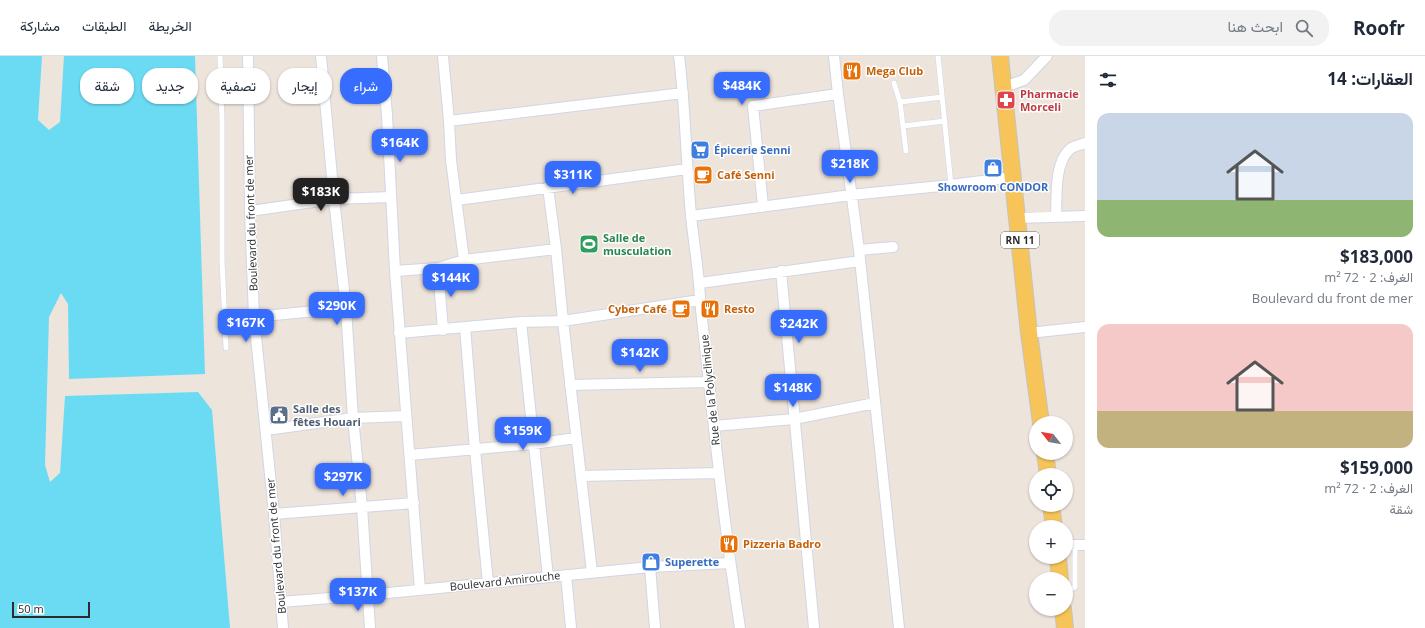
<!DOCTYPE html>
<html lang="ar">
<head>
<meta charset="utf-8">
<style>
	:root { --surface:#fff; --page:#f2f2f3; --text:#1f2937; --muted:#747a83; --line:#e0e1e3; --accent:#376dff }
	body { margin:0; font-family:"Open Sans",Vazirmatn,sans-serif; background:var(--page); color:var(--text); direction:rtl; height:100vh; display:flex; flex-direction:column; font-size:15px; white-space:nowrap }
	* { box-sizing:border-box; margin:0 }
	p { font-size:13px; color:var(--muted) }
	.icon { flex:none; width:22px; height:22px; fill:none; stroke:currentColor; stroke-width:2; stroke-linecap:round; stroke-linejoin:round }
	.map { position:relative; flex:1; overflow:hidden; direction:ltr }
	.panel { display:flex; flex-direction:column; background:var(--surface); width:340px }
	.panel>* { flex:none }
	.guide { position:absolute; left:12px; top:12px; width:380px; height:36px; direction:rtl; display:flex; gap:8px }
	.needle { width:26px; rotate:301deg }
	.controls { position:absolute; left:1029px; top:360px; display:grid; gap:8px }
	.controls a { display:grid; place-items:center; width:44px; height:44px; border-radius:50%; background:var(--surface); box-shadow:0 1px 3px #0004; font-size:20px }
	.scale { position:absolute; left:12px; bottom:10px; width:78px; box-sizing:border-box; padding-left:4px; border:2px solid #2b2b2b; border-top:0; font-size:11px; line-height:14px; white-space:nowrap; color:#2b2b2b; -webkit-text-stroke:3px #fff; paint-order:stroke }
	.price { position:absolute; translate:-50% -34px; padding:0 9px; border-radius:8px; background:var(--accent); color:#fff; font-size:13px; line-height:26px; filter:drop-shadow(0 1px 2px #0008) }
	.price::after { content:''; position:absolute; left:50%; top:24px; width:12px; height:9px; margin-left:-6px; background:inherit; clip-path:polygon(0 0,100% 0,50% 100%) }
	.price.active { background:#222; color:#fff }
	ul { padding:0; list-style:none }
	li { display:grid; align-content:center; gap:8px; height:212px; padding:0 12px }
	li span { display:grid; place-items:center; height:124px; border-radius:12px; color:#555 }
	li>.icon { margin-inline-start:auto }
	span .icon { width:72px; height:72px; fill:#fffc; stroke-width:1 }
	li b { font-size:17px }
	h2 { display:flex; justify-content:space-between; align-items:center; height:48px; padding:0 12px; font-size:17px }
	.chip { padding:0 14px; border-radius:16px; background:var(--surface); box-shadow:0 1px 3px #0004; font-size:14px; line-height:36px }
	.chip.active { background:var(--accent); color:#fff }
	header { display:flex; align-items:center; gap:24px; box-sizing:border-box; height:56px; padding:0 20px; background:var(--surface); border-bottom:1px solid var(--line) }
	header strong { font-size:19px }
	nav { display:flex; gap:22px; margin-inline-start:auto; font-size:14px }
	.search { width:280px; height:36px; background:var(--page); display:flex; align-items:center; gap:10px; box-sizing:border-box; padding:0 14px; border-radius:16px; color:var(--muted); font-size:15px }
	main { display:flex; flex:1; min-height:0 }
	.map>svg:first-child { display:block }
	.water { fill:#6bdbf4 }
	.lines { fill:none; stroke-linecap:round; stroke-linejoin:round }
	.service-casing { stroke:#d1d6e4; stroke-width:6 }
	.minor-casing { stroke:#d1d6e4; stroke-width:12 }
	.primary-casing { stroke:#c4c4c4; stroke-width:18 }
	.service { stroke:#fff; stroke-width:5 }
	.minor { stroke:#fff; stroke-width:10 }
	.primary { stroke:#f6c458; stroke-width:16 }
	.labels { text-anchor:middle; stroke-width:3; stroke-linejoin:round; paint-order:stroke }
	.shield { fill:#fff; stroke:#6b6b6b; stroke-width:1 }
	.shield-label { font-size:10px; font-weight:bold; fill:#2b2b2b }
	.food-label { font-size:11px; font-weight:bold; fill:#c56008; stroke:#fff; text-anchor:start }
	.health-label { font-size:11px; font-weight:bold; fill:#be3a42; stroke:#fff; text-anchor:start }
	.shop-label { font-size:11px; font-weight:bold; fill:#366cbe; stroke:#fff; text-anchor:start }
	.street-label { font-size:11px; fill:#2b2b2b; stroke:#fff }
	.leisure-label { font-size:11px; font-weight:bold; fill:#27864d; stroke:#fff; text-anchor:start }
	.service-label { font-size:11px; font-weight:bold; fill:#4e5e75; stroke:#fff; text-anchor:start }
</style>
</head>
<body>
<header>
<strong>Roofr</strong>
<div class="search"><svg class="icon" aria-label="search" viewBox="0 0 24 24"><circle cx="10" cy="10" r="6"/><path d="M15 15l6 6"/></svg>ابحث هنا</div>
<nav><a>الخريطة</a><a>الطبقات</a><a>مشاركة</a></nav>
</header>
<main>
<section class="panel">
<h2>العقارات: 14<svg class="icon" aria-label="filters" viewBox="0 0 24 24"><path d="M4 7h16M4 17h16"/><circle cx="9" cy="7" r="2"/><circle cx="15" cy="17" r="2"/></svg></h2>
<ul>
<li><span style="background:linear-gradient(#c9d6e8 70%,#8fb573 0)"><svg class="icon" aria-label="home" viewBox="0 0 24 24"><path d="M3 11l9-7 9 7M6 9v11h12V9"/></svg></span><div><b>$183,000</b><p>الغرف: 2 · 72 m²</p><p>Boulevard du front de mer</p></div></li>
<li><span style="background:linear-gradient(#f6c9c9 70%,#c2b280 0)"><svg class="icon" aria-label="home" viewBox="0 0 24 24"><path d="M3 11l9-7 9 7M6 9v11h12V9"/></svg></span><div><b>$159,000</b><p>الغرف: 2 · 72 m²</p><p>شقة</p></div></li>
</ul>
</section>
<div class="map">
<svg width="1085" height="572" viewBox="0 0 1085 572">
	<rect width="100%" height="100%" fill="#ede4dc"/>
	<!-- water -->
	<path class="water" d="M0,0h42l-4,64 11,10 11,-8 4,-66h131l10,318 -136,5 -1,-75 -7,-11 -12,24 -4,148 5,17 10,-9 5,-77 133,-4 14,18 18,218h-230z"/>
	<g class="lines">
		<defs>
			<path id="service" d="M220,0l2,64v140l4,88
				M938,0l13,129
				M894,27l6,19 6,49
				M900,46l42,-5
				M903,70l42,-5
				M1066,535l9,-4v-42"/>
			<path id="minor" d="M248,0l2,155 4,106 20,197 9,114
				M321,0l13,143 12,109 7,110 9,89 8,121
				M382,0l5,59 8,156
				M679,0c6,49 7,98 11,147 2,32 9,65 10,97 12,110 23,219 40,328
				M834,0l4,38 21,156 40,378
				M1004,31l20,-7 23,-24
				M449,65l234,-28
				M548,131l8,62 7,72 29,251
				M457,144l230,-31
				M763,150l-10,-100 85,-12
				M250,155l84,-12 57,-2
				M691,160l160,-21 100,-10 62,-8
				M1056,160c1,-19 -2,-53 14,-67 4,-3 11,-4 15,-6
				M1017,162l68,-2
				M859,194l34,-3
				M464,204l92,-11
				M438,212l5,62
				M781,215l33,357
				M700,227l160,-22
				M254,261l92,-9
				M521,266l27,255
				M465,271l10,123 13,133
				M399,277l122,-11 42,-1 137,-21
				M1029,277l56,-6
				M570,329l139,-3
				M714,370l80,-7 81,-16
				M266,374l87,-12 53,-2
				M410,399l123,-11 43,-6
				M581,420l138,-3
				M274,458l140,-11
				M1066,489h19
				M650,511l5,61
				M566,519l5,53
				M420,534l-25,-319 43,-3 26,-8 -13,-100 -2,-39 -6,-65
				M281,546l87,-7 282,-28 80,-4"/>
			<path id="primary" d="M1000,0l29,277 12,90
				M1045,397l3,22
				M1051,449l3,22
				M1058,501l2,22
				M1063,553l2,19"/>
		</defs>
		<!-- service casing -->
		<use href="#service" class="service-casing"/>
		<!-- minor casing -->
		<use href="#minor" class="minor-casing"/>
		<!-- primary casing -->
		<use href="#primary" class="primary-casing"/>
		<!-- service -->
		<use href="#service" class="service"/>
		<!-- minor -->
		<use href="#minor" class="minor"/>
		<!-- primary -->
		<use href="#primary" class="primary"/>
	</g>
	<!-- icons -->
	<defs>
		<symbol id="restaurant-square" viewBox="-11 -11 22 22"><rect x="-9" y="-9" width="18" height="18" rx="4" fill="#e8710a" stroke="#fff"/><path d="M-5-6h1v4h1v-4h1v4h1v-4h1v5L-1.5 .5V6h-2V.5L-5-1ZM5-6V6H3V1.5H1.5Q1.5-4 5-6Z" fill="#fff"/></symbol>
		<symbol id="pharmacy-square" viewBox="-11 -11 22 22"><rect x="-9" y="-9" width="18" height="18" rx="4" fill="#e0444e" stroke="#fff"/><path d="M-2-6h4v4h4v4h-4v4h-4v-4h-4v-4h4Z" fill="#fff"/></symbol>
		<symbol id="supermarket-square" viewBox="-11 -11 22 22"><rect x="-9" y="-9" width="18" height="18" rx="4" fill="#3f7fe0" stroke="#fff"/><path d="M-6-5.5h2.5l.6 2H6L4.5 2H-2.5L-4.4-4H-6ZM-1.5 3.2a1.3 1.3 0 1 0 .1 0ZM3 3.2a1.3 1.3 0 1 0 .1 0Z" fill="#fff"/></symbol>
		<symbol id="shop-square" viewBox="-11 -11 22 22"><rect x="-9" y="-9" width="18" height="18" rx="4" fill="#3f7fe0" stroke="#fff"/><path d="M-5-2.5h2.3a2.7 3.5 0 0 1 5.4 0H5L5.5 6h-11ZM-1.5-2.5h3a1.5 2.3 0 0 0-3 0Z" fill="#fff"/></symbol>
		<symbol id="cafe-square" viewBox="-11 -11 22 22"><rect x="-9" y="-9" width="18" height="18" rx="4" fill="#e8710a" stroke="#fff"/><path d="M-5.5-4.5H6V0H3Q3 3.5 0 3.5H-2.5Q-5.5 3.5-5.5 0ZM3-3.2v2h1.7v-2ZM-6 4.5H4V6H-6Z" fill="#fff"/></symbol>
		<symbol id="stadium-square" viewBox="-11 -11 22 22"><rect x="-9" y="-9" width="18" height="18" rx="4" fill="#2e9e5b" stroke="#fff"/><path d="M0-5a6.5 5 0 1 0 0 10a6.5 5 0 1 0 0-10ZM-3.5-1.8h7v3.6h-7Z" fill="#fff"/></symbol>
		<symbol id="civic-square" viewBox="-11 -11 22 22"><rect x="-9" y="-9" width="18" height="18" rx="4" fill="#5c6f8a" stroke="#fff"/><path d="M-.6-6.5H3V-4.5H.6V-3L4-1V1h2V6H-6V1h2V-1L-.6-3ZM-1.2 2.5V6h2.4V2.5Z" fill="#fff"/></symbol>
	</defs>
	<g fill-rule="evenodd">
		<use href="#restaurant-square" x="841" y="4" width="22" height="22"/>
		<use href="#pharmacy-square" x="995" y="33" width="22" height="22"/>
		<use href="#supermarket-square" x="689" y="83" width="22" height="22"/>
		<use href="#shop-square" x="982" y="101" width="22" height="22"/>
		<use href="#cafe-square" x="692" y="108" width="22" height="22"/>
		<use href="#stadium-square" x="578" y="177" width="22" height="22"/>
		<use href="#cafe-square" x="670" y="242" width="22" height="22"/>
		<use href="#restaurant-square" x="699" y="242" width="22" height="22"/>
		<use href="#civic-square" x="268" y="348" width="22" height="22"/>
		<use href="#restaurant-square" x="718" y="477" width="22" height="22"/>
		<use href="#shop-square" x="640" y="495" width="22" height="22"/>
	</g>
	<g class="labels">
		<!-- shield labels -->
		<rect class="shield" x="1001" y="176" width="38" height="16" rx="3"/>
		<g class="shield-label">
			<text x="1020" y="188">RN 11</text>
		</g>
		<!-- food labels -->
		<g class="food-label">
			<text x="866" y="19">Mega Club</text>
			<text x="717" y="123">Café Senni</text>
			<text x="667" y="257" text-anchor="end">Cyber Café</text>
			<text x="724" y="257">Resto</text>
			<text x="743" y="492">Pizzeria Badro</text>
		</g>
		<!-- health labels -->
		<g class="health-label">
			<text x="1020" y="42">Pharmacie<tspan x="1020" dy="13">Morceli</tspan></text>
		</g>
		<!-- shop labels -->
		<g class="shop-label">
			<text x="714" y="98">Épicerie Senni</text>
			<text x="993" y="135" text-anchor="middle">Showroom CONDOR</text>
			<text x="665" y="510">Superette</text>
		</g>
		<!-- street labels -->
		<g class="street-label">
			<text transform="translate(251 167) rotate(-92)" y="4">Boulevard du front de mer</text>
			<text transform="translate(710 334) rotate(-96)" y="4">Rue de la Polyclinique</text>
			<text transform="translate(276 490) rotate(-95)" y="4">Boulevard du front de mer</text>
			<text transform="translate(505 525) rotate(-6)" y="4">Boulevard Amirouche</text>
		</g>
		<!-- leisure labels -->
		<g class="leisure-label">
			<text x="603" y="186">Salle de<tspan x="603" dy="13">musculation</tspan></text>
		</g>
		<!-- service labels -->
		<g class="service-label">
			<text x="293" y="357">Salle des<tspan x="293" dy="13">fêtes Houari</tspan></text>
		</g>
	</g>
</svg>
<div class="controls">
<a><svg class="needle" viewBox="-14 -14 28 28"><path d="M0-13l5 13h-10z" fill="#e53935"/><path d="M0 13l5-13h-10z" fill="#747a83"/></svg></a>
<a><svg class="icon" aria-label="locate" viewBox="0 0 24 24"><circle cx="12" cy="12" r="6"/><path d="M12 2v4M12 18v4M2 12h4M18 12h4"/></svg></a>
<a>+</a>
<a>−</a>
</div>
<div class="scale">50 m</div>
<b class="price" style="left:742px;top:50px">$484K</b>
<b class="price" style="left:400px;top:107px">$164K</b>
<b class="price" style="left:850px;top:128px">$218K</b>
<b class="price" style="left:573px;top:139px">$311K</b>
<b class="price active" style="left:321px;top:156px">$183K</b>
<b class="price" style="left:451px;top:242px">$144K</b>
<b class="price" style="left:337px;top:270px">$290K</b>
<b class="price" style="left:246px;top:287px">$167K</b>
<b class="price" style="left:799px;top:288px">$242K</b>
<b class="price" style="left:640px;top:317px">$142K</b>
<b class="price" style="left:793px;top:352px">$148K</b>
<b class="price" style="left:523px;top:395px">$159K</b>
<b class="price" style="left:343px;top:441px">$297K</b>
<b class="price" style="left:358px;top:556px">$137K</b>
<div class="guide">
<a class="chip active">شراء</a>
<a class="chip">إيجار</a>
<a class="chip">تصفية</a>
<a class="chip">جديد</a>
<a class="chip">شقة</a>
</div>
</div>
</main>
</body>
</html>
